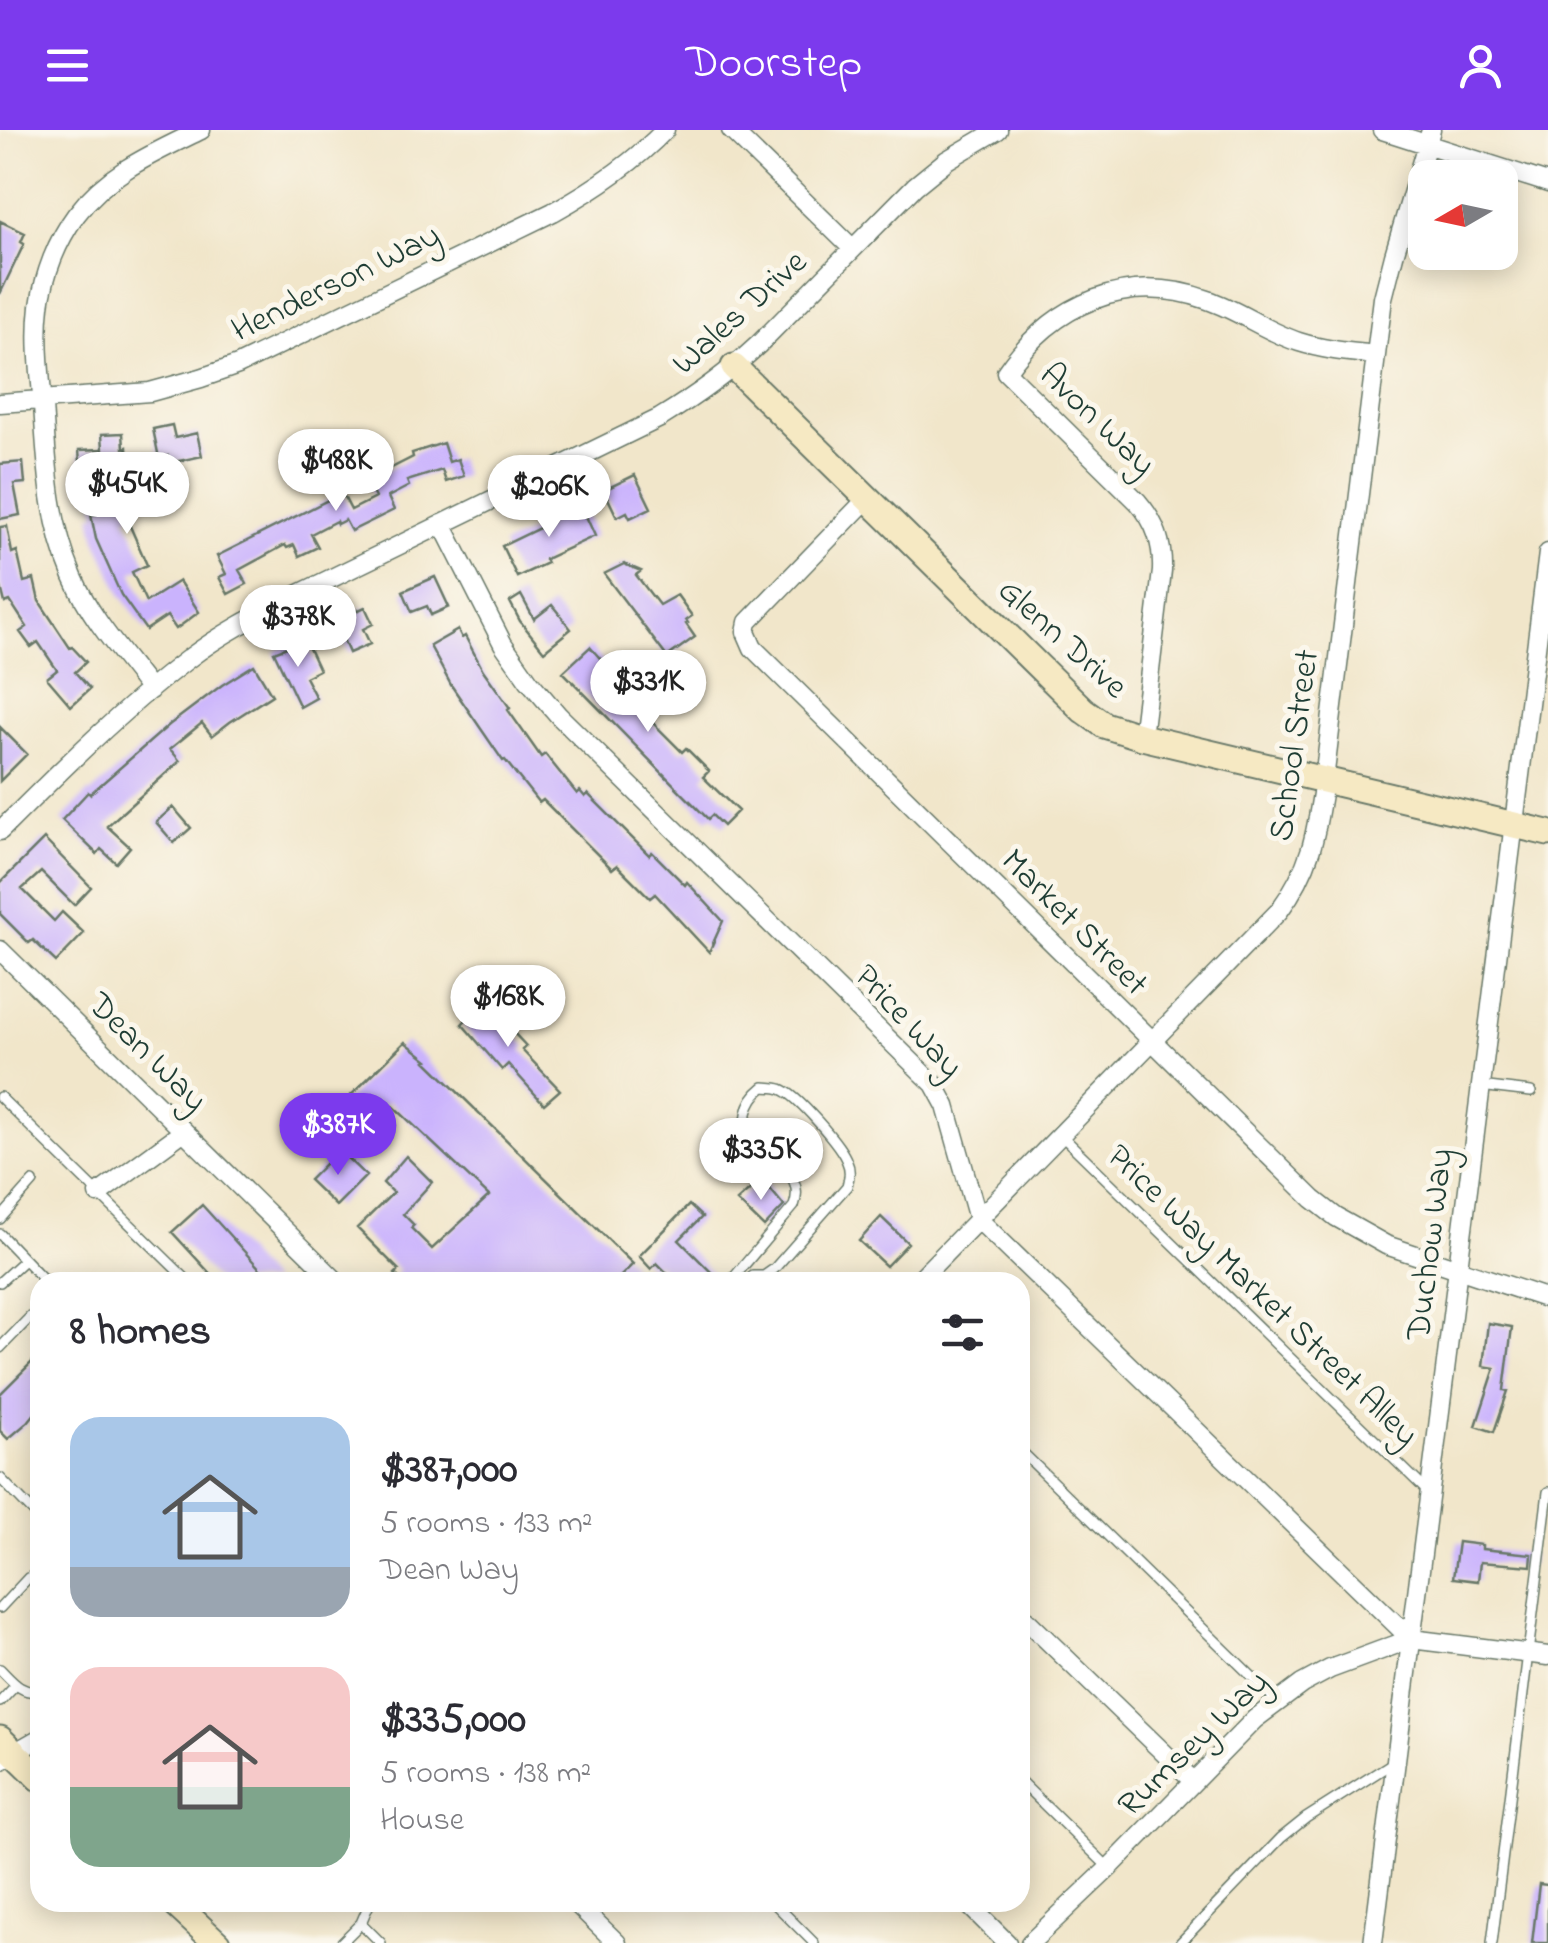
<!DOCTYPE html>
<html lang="en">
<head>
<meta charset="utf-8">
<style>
	:root { --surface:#fff; --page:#f7f7f7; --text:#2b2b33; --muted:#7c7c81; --accent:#7c3aed }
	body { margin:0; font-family:"Indie Flower",sans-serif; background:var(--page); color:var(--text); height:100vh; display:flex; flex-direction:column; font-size:38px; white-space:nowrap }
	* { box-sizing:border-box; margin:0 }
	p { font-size:32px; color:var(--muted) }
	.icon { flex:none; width:55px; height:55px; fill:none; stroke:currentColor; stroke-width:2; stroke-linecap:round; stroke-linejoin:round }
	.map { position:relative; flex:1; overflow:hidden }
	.side { position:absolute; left:30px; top:1142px; width:1000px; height:640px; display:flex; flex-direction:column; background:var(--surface); border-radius:30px; box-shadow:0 5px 25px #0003 }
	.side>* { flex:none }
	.needle { width:65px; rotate:261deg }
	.fabs { position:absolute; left:1408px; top:30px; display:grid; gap:20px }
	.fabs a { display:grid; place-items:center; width:110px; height:110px; border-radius:20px; background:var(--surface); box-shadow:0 5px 25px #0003; font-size:50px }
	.price { position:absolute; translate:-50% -85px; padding:0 22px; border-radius:35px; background:#fff; color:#222; font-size:32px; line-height:65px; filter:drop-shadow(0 2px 5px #0008) }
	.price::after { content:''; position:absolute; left:50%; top:60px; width:30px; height:22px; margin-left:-15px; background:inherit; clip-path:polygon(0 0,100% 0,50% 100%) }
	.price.selected { background:var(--accent); color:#fff }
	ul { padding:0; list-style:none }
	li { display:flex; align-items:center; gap:30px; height:250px; padding:0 40px }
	li span { display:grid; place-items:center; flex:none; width:280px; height:200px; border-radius:30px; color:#555 }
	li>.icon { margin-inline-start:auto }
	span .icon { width:120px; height:120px; fill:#fffc; stroke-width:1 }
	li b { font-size:42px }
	h2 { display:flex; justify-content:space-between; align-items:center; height:120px; padding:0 40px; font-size:42px }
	header { display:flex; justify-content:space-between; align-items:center; height:130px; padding:0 40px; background:var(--accent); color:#fff; font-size:45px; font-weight:600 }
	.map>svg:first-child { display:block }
	.building { fill:#cab3fd }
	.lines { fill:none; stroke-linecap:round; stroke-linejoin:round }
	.lane-casing { stroke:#687868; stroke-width:12 }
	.street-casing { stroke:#687868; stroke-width:21 }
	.secondary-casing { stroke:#687868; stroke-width:29 }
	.lane { stroke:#fff; stroke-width:9 }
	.street { stroke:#fff; stroke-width:18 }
	.secondary { stroke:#f6e9c3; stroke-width:25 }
	.labels { text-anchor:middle; stroke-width:10; stroke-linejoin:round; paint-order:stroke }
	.street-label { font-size:35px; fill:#1f3d34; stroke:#fbf7ec }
</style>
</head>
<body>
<header><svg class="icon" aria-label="menu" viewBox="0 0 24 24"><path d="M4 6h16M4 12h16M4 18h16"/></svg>Doorstep<svg class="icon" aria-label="person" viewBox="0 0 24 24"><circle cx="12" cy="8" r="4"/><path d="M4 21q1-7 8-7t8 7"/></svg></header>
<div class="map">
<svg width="1548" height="1813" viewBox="0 0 1548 1813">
	<rect width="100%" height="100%" fill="#fbf7ec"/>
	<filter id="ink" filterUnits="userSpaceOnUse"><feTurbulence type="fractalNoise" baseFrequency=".01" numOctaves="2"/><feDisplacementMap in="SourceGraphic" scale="20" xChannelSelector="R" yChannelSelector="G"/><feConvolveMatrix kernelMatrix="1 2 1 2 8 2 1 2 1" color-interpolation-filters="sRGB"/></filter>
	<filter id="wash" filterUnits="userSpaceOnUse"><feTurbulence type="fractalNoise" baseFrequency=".0048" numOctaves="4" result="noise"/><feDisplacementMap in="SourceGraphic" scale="40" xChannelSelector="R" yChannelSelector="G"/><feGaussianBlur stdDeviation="2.25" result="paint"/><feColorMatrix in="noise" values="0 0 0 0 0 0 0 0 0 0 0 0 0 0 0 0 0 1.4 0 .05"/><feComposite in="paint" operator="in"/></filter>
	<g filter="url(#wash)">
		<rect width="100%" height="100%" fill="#f1e6ca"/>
		<g id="blocks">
			<!-- building -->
			<path class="building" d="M0,91l25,12 -4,9 3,2 -24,50z
				M172,295l3,13 22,-5 5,23 -32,7 -2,-7 -9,2 -6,-29z
				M123,303l1,15 3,-1 1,24h-8l11,45 -5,1 21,48 -15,7 14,30 33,-21 20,31 -23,17 -9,-13 -21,14 -25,-35 -25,-56 -5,-24 6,-1 -3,-12 6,-2 -7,-27 -12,1 -2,-24 24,-1 -1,-15z
				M443,313l6,19 9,-3 6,17 -18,6 -4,-12 -35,11 2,5 -21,11 6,13 -43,21 -6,-11 -8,4 -1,-3 -25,13 7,13 -19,9 -5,-11 -7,3 -2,-3 -46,25 8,14 -19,10 -9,-17 7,-3 -9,-18 125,-63 9,17 24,-12 -9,-17 47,-24 -1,-4z
				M23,332l2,21 -11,1 6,31 -20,4v-55z
				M635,345l16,33 -21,10 -3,-6 -10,5 -13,-27z
				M580,373l15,33 -50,23 2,4 -30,14 -15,-31 50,-24 -2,-4z
				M7,396l5,27 5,-2 7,31 10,-3 5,22 31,47 2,-1 14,15 -11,10 15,17 -19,17 -24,-28 10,-8 -19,-28 -7,5 -11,-15 7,-5 -17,-26 -5,2 -5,-20v-56z
				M624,434l17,7 -5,4 23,30 18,-10 15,21 -6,4 2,3 -2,1 9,13 -28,20 -63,-83z
				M435,447l14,30 -18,8 -4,-9 -15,6 -9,-21z
				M521,465l13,24 18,-14 19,24 -27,22 -24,-30 -10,-19z
				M365,477l8,17 -10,5 7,15 -21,9 -14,-32z
				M458,500l4,8 3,-2 18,34 27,38 -2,2 33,47 4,-3 32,40 3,-3 5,6 3,-3 61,61 3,-3 33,33 2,-3 36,39 -14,31 -54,-58 -5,4 -33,-33 -5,4 -69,-69 -4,3 -34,-43 -2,1 -52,-76 -21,-39z
				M305,510l14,30 -14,7 11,21 -16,9 -26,-55z
				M590,517l32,36 2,-1 16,15 -5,6 5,7 42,42 4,-4 23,23 -6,6 35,34 -15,15 -11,-11 -4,4 -23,-23 -122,-124z
				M254,535l18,30 -42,27 -18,14 -10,-13 -32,26 10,12 -73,65 23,21 -14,16 -15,-14 -4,5 -35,-34 26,-28 2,2 79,-69 53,-40z
				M0,597l27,27 -27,27z
				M173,677l18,21 -17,15 -18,-21z
				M44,709l47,48 -17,18 -33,-33 -19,17 32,32 8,-9 22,21 -28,29 -23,-22 -4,3 -29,-29v-31z
				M484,871l42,45 -4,4 38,40 -16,14 -36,-40 -6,6 -40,-46z
				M405,912l23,18 -2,1 207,203 -18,18h-212l-8,-8 4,-4 -42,-42 36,-35 -10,-10 23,-27 26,26 -29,32 11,11 -3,3 21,21 57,-53 -101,-95 -40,40 -21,-22z
				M339,1020l27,26 -30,30 -27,-26z
				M762,1049l22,27 -20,21 -27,-26z
				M202,1075l70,77h-54l-46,-50z
				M689,1075l13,12 -23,23 34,34 -9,8h-28l-19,-19 -6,6 -12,-13z
				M881,1087l27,26 -22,23 -27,-25z
				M1488,1193l24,4 -8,63 4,1 -14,41 -18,-6 19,-58 -12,-2z
				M40,1224v53l-12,15 -20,17 -8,-8v-37z
				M1458,1412l24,3v4l50,5 -1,12 -51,-4 -2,19 -25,-3z
				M1539,1754l9,1v58h-16z"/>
		</g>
	</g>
	<g filter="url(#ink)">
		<use href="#blocks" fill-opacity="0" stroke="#687868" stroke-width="2.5"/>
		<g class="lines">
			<defs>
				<path id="lane" d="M1480,956l51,6
					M0,967l189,185
					M1061,1005l367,357
					M0,1089l33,-37
					M0,1104l46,48
					M0,1152l24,-22
					M730,1152l64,-76c12,-34 -23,-43 -39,-63 -15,-19 -9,-42 9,-56 1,0 16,1 17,2 15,5 61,57 66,73 4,8 2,16 0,24l-73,83 -10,7h-11l-7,6
					M0,1218l40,-41
					M1020,1320l257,251
					M0,1348l40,41
					M0,1478l28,-30 12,-5
					M0,1539c12,12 22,26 40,22
					M0,1572l16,-17
					M1020,1651l89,87
					M773,1772l41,41
					M361,1793l20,20
					M341,1813l20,-20 9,-21
					M1180,1813l101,-105 25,-20 88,-56
					M1492,1813l56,-451"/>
				<path id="street" d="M731,0l121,118
					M1382,0l166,53
					M0,273l150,-11 51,-14 37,-13 315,-153c42,-23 79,-48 112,-82
					M867,369l-119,123 -2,10 7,16 560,551 23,18 50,28 162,54
					M442,394l61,120 26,37 30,35 375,368 12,22 32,113 433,420
					M150,560c-27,-36 -59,-71 -77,-113 -24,-55 -26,-113 -30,-172 -3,-32 -7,-66 -3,-99 4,-32 17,-65 36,-91 32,-43 78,-62 125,-85
					M1142,607l20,-166c1,-27 -6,-48 -24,-69l-132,-130c47,-68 120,-101 202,-72 32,11 59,32 91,42 25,8 51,10 77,13
					M0,701c60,-60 121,-121 188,-172 33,-25 70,-44 107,-63l365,-178c36,-22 68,-45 98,-73l157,-159 32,-26 51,-30
					M0,820l337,332
					M98,1064l86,-63
					M917,1152l362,-371c33,-45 37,-77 45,-131l59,-482 11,-43 37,-125
					M1020,1484l173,167
					M0,1631l40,-23
					M575,1772l42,41
					M966,1772l41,41
					M1030,1813l79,-75 146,-149 47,-35 28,-15 81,-30 137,17
					M1373,1813l175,-1390"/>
				<path id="secondary" d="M734,237l349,343 21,15 38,12 406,96
					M0,1609l40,39
					M173,1772l44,41"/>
			</defs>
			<!-- lane casing -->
			<use href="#lane" class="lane-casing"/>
			<!-- street casing -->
			<use href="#street" class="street-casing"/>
			<!-- secondary casing -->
			<use href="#secondary" class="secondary-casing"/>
			<!-- lane -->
			<use href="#lane" class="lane"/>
			<!-- street -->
			<use href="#street" class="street"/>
			<!-- secondary -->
			<use href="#secondary" class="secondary"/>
		</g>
	</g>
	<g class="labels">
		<!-- street labels -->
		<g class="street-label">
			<text transform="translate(335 151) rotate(-26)" y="12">Henderson Way</text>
			<text transform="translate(738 181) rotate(-42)" y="12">Wales Drive</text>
			<text transform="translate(1099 288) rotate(44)" y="12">Avon Way</text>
			<text transform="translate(1064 507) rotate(42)" y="12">Glenn Drive</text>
			<text transform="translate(1292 615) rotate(-82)" y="12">School Street</text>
			<text transform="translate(1076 791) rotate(45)" y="12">Market Street</text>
			<text transform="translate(910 890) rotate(47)" y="12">Price Way</text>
			<text transform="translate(149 921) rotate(45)" y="12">Dean Way</text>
			<text transform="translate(1428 1114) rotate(-83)" y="12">Duchow Way</text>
			<text transform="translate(1264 1164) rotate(44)" y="12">Price Way Market Street Alley</text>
			<text transform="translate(1192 1612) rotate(-44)" y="12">Rumsey Way</text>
		</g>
	</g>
</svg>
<div class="fabs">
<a><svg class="needle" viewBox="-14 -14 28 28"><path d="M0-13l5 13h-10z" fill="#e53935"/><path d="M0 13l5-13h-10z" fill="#7c7c81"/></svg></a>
</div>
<b class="price" style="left:336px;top:384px">$488K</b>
<b class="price" style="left:127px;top:407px">$454K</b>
<b class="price" style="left:549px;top:410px">$206K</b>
<b class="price" style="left:298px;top:540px">$378K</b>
<b class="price" style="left:648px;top:605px">$331K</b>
<b class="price" style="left:508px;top:920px">$168K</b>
<b class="price selected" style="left:338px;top:1048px">$387K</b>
<b class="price" style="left:761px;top:1073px">$335K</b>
<section class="side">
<h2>8 homes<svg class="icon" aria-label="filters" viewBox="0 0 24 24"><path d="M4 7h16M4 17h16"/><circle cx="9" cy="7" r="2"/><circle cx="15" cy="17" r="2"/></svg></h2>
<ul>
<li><span style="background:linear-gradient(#a9c7e8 75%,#9aa5b1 0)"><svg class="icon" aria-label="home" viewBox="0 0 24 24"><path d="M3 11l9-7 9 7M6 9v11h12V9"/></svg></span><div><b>$387,000</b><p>5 rooms · 133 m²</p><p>Dean Way</p></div></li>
<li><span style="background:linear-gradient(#f6c9c9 60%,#7fa58c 0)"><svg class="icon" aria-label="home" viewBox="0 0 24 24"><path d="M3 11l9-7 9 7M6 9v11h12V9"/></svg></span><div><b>$335,000</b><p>5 rooms · 138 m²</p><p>House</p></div></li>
</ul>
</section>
</div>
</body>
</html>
